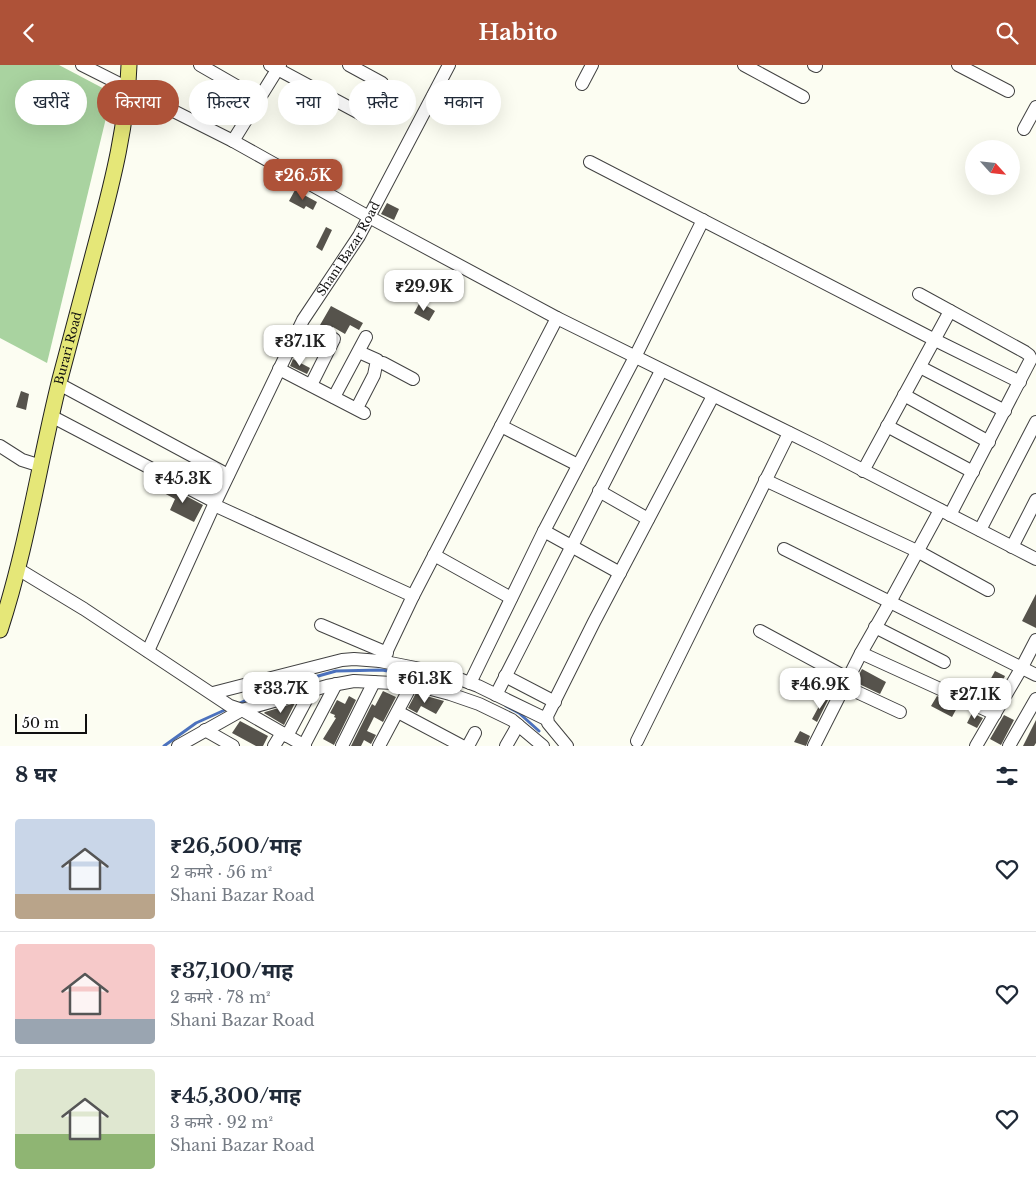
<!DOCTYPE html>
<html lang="hi">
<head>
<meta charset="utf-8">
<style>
	:root { --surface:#fff; --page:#f2f2f3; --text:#1f2937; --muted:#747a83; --line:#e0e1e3; --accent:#ae5238 }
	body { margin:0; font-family:"Libre Baskerville","Noto Sans Devanagari",serif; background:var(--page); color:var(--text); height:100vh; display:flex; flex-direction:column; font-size:19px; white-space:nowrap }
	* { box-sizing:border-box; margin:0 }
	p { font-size:16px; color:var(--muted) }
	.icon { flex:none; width:28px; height:28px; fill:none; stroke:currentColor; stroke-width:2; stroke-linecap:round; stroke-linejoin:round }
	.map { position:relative; height:681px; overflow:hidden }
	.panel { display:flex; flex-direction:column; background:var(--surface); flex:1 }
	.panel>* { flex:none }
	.hud { position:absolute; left:15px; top:15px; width:500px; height:45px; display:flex; gap:10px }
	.needle { width:32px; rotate:117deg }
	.controls { position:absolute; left:965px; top:75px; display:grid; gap:10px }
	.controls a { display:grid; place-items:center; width:55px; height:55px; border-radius:50%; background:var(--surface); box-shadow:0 5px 20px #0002; font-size:25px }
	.scale { position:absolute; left:15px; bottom:12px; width:72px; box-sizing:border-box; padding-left:5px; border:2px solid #0f0f0f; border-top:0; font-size:14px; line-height:18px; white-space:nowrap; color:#0f0f0f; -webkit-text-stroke:4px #fff; paint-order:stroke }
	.price { position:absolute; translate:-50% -42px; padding:0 11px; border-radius:10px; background:#fff; color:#222; font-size:16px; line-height:32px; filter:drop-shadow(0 1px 2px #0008) }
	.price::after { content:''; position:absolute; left:50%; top:30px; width:15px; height:11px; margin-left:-8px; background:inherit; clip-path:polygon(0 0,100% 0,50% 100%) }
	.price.active { background:var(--accent); color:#fff }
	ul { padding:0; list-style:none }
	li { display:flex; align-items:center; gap:15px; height:125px; padding:0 15px }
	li+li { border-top:1px solid var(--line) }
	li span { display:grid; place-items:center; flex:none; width:140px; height:100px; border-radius:5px; color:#555 }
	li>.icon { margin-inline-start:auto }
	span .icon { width:60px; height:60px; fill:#fffc; stroke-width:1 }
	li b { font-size:21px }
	h2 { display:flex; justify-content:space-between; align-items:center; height:60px; padding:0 15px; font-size:21px }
	.chip { padding:0 18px; border-radius:22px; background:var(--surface); box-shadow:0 5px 20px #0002; font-size:18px; line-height:45px }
	.chip.active { background:var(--accent); color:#fff }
	header { display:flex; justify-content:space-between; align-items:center; height:65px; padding:0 15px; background:var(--accent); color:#fff; font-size:22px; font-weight:700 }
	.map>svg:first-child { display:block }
	.forest { fill:#a9d3a0 }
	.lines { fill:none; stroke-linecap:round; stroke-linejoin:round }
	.stream { stroke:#4c72bd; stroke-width:3 }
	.building { fill:#56534c }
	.minor-casing { stroke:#424242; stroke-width:14 }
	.major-casing { stroke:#202020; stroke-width:17 }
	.minor { stroke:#fff; stroke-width:12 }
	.major { stroke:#e5e778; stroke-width:15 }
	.labels { text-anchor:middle; stroke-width:5; stroke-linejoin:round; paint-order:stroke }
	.street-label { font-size:12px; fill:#0f0f0f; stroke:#fff }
</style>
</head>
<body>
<header><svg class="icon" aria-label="back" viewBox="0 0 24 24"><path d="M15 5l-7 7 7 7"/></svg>Habito<svg class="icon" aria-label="search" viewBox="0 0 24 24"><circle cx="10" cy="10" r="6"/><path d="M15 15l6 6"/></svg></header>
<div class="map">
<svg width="1036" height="681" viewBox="0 0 1036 681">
	<rect width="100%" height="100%" fill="#fcfdf2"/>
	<!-- forest -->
	<path class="forest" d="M0,0h59l53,28 -65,270 -47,-25z"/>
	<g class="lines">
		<!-- stream -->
		<path class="stream" d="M238,639l27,-13 71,-20 46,-1 68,12
			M506,641l13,7 20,18
			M164,681l32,-23 31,-14"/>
	</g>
	<!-- building -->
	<path class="building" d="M295,125l22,12 -4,8 -7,-4 -2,3 -15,-8z
		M387,138l12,6 -5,11 -13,-6z
		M326,162l6,3 -10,21 -6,-4z
		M420,237l15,9 -6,10 -15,-8z
		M331,241l32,17 -4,7 -9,-5 -5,9 -12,-7 -2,3 -11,-5z
		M293,294l17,9 -3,6 -17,-8z
		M21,326l8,3 -3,16 -10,-3z
		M165,420l38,20 -9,17 -24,-12 5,-11 -13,-7z
		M1036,529v34l-14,-7z
		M862,604l24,13 -6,12 -25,-12z
		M995,606l10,5 -12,25 -11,-6z
		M383,626l13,6 -13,25 -9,-5 -7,14 9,4 -5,9 -7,-4 -3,6h-10l21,-42 3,2z
		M416,628l28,8 -8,13 -15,-8 -4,7 -9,-5z
		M349,631l7,4 -22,45 -11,-6 13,-21 -2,-1 1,-2 -5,-2 7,-13 8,4z
		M937,631l21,10 -6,11 -21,-11z
		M824,632l4,3 -11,22 -5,-3z
		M295,638l-11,22 -20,-12 1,-1z
		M972,648l11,5 -6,10 -10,-5z
		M1004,650l10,5 -13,25 -11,-6z
		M1036,655v23l-2,3h-11z
		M240,656l28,15 -5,10h-7l-24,-13z
		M800,666l10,5 -4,10 -12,-4z"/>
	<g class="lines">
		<defs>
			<g id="minor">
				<path d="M82,0l151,76 136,76 188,101 263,130 216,111"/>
				<path d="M200,0l59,34"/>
				<path d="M270,0l93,50"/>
				<path d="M349,0l33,18"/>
				<path d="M744,0l59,32"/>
				<path d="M814,0l2,1"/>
				<path d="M958,0l50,26"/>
				<path d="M582,19l10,-19"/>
				<path d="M1024,64l12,-22"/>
				<path d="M233,76l47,-76"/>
				<path d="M590,97l345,178 85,42"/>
				<path d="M919,229l106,58 4,3 2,4 -81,156"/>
				<path d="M383,298l30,16"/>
				<path d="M920,302l85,44"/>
				<path d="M279,304l85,44"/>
				<path d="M59,319l169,91"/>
				<path d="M311,320l23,-46"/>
				<path d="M904,330l85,47"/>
				<path d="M334,332l32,-60"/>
				<path d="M357,343l17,-33 3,-15 -18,-8"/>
				<path d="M51,351l164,86"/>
				<path d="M501,361l77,39"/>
				<path d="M887,361l86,46"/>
				<path d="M0,381l22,14 19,6"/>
				<path d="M863,406l87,-160"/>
				<path d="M765,415l152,71 71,39"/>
				<path d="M599,426l49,28"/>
				<path d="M214,440l199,91"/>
				<path d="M980,465l56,-108"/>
				<path d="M544,466l76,42"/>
				<path d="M1012,482l24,-47"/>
				<path d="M784,484l252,126"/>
				<path d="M434,490l77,43"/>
				<path d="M18,504l66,40 146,97 12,4 63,36"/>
				<path d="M321,560l66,28"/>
				<path d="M875,562l69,35"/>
				<path d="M760,566l87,47"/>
				<path id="s1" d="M148,586l66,-146 89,-185 56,-84 90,-171"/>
				<path d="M861,588l134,61"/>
				<path d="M380,596l66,13 32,12 68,33"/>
				<path d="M505,611l50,26"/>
				<path d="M470,618l74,-152 91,-174 68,-137"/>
				<path d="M844,621l56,26"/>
				<path d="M213,628l129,-33 12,-1 26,2 3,-2 30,-63 144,-278"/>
				<path d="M496,630l165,-324"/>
				<path d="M398,647l64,34"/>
				<path d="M205,665l28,16"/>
				<path d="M287,671l24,-45"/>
				<path d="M637,676l152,-308"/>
				<path d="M304,680l32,-61"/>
				<path d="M178,681l64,-36 85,-24 27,-5 58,3 38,10 29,10 33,16 31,26"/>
				<path d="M274,681l8,-13"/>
				<path d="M342,681l32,-64"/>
				<path d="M379,681l33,-62"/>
				<path d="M468,681l7,-13"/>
				<path d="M506,681l12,-21"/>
				<path d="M567,681l-19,-23 -1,-7 47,-94 119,-226"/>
				<path d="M814,681l47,-93 29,-51 50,-92"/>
				<path d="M976,681l46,-79 14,-27"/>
				<path d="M1009,681l27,-47"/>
			</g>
			<g id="major">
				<path id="s2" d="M0,565c27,-82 39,-167 60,-251 13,-48 25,-95 38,-143 15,-56 29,-112 31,-171"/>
			</g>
		</defs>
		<!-- minor casing -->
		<use href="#minor" class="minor-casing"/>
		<!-- major casing -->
		<use href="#major" class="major-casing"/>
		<!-- minor -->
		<use href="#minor" class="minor"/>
		<!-- major -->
		<use href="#major" class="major"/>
	</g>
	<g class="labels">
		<!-- street labels -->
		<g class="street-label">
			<text dy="4" stroke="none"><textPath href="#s1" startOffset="450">Shani Bazar Road</textPath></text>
			<text dy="4" stroke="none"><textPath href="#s2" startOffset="290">Burari Road</textPath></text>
		</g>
	</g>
</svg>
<div class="controls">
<a><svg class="needle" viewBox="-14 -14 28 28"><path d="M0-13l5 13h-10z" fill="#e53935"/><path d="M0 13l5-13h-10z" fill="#747a83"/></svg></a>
</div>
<div class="scale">50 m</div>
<b class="price active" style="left:303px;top:136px">₹26.5K</b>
<b class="price" style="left:424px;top:247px">₹29.9K</b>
<b class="price" style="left:300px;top:302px">₹37.1K</b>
<b class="price" style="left:183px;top:439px">₹45.3K</b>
<b class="price" style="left:425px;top:639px">₹61.3K</b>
<b class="price" style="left:820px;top:645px">₹46.9K</b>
<b class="price" style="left:281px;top:649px">₹33.7K</b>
<b class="price" style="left:975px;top:655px">₹27.1K</b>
<div class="hud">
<a class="chip">खरीदें</a>
<a class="chip active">किराया</a>
<a class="chip">फ़िल्टर</a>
<a class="chip">नया</a>
<a class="chip">फ़्लैट</a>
<a class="chip">मकान</a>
</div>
</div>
<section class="panel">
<h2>8 घर<svg class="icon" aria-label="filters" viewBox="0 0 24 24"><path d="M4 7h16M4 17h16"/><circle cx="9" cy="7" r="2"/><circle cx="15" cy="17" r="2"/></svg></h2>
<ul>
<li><span style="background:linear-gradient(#c9d6e8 75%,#b9a48a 0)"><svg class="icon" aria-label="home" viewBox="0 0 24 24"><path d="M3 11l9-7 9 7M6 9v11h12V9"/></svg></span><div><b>₹26,500/माह</b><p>2 कमरे · 56 m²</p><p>Shani Bazar Road</p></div><svg class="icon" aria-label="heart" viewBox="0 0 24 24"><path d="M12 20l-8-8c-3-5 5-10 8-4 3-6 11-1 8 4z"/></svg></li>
<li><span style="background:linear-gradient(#f6c9c9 75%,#9aa5b1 0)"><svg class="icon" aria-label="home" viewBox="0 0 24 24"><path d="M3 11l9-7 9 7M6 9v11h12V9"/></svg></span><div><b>₹37,100/माह</b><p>2 कमरे · 78 m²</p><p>Shani Bazar Road</p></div><svg class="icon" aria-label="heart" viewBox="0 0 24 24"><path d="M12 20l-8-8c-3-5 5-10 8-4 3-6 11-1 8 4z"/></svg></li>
<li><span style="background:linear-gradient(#dfe7d0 65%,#8fb573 0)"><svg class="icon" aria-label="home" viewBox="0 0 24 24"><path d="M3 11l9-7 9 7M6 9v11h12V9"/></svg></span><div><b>₹45,300/माह</b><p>3 कमरे · 92 m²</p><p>Shani Bazar Road</p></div><svg class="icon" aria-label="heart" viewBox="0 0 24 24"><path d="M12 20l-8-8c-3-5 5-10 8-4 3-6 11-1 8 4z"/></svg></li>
</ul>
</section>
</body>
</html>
